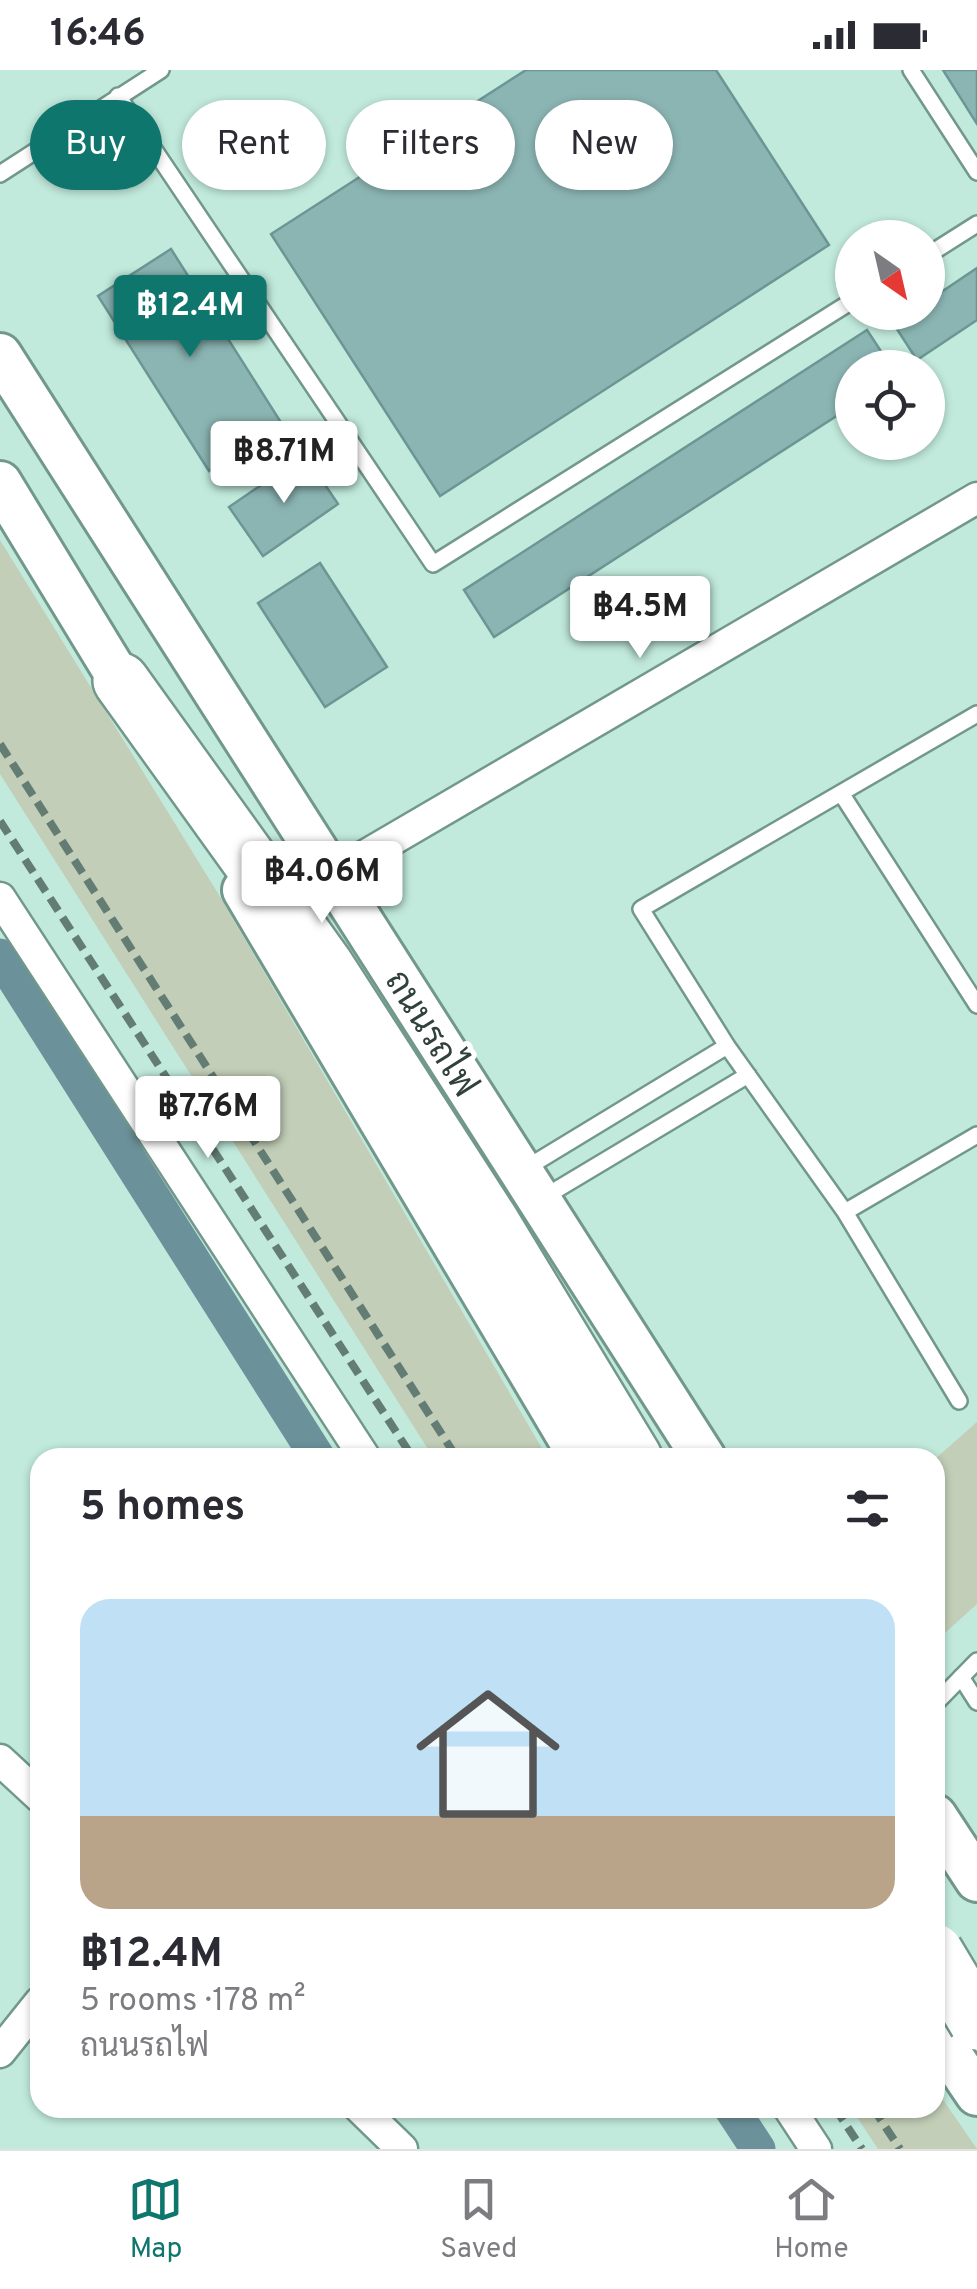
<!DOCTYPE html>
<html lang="en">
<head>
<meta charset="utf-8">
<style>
	:root { --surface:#fff; --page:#f7f7f7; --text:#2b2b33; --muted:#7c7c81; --line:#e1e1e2; --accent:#0f766e }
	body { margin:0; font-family:Overpass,Sarabun,sans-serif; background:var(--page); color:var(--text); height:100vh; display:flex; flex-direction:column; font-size:38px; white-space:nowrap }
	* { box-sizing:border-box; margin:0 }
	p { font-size:32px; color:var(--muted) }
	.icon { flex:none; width:55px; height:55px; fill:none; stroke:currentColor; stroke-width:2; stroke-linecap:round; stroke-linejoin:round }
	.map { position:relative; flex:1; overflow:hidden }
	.panel { position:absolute; left:30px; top:1378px; width:915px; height:670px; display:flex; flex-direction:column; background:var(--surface); border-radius:30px; box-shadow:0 2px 8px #0004 }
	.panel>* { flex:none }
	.hud { position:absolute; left:30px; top:30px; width:918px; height:90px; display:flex; gap:20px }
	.needle { width:65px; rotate:146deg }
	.tools { position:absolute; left:835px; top:150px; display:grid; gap:20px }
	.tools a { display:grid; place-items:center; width:110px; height:110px; border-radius:50%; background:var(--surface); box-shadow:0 2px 8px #0004; font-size:50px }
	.price { position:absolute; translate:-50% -85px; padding:0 22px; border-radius:10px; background:#fff; color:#222; font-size:32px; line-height:65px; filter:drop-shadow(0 2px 5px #0008) }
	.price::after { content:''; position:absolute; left:50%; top:60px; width:30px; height:22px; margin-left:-15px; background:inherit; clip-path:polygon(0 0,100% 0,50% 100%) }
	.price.selected { background:var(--accent); color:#fff }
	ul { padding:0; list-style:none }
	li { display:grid; align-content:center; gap:20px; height:530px; padding:0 50px }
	li span { display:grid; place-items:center; height:310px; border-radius:30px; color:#555 }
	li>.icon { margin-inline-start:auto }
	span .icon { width:180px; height:180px; fill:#fffc; stroke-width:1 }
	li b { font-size:42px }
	h2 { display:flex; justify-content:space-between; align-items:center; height:120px; padding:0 50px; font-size:42px }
	.pill { padding:0 35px; border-radius:45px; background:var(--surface); box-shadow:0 2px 8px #0004; font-size:35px; line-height:90px }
	.pill.selected { background:var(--accent); color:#fff }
	.status { display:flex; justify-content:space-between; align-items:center; height:70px; padding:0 50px; background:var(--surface); direction:ltr }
	.status svg { height:28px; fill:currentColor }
	.tab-bar { display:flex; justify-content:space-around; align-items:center; height:140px; border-top:2px solid var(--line); background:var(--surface); font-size:28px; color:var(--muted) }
	.tab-bar a { display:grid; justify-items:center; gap:5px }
	.tab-bar .selected { color:var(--accent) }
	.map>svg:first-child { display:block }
	.green { fill:#c2ceb7 }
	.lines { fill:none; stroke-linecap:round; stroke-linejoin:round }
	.canal { stroke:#6b919a; stroke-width:35 }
	.building { fill:#8bb5b3; stroke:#6b9694; stroke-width:2.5 }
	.lane-casing { stroke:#72988b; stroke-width:20 }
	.street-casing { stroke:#72988b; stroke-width:35 }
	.secondary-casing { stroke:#72988b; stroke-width:48 }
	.highway-casing { stroke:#72988b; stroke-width:60 }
	.lane { stroke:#fff; stroke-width:15 }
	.street { stroke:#fff; stroke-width:30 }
	.secondary { stroke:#fff; stroke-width:42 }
	.highway { stroke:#fff; stroke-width:55 }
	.rail { stroke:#637d74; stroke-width:8; stroke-dasharray:15 8; stroke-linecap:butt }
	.highway-bridge-casing { stroke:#72988b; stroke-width:60; stroke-linecap:butt }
	.highway-bridge { stroke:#fff; stroke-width:55 }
	.labels { text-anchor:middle; stroke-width:10; stroke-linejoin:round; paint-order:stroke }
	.street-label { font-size:35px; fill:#30413b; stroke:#fff }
</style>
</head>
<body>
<div class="status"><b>16:46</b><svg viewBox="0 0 49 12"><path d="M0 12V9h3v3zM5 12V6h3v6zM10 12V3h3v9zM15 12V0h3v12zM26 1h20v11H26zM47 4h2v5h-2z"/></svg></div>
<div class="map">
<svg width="977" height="2079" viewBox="0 0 977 2079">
	<rect width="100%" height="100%" fill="#c1eadc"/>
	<!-- green -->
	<path class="green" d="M0,470l219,355 328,562h-114l-433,-683z
		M977,1352v182l-42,38v-183z
		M935,2018l42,61h-99l-27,-41h84z"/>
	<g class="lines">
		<!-- canal -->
		<path class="canal" d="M0,886l318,502
			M731,2038l27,41"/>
	</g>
	<!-- building -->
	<path class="building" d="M526,0h190l113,175 -389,251 -169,-262z
		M943,0h34v54z
		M171,179l111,175 -73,47 -111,-175z
		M977,198v52l-60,40 -24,-37 16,-11h19v-11z
		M867,260l25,38h-40v38l-358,231 -30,-47z
		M305,385l33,49 -75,52 -34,-49z
		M320,493l67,104 -62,40 -67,-104z"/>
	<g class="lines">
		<defs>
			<path id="lane" d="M911,0l66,102
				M118,26l315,468 419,-263
				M0,104l161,-104
				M928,185l49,-31
				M841,723l136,212
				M727,976l118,166 132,-77
				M523,1100l204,-124 -86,-137 336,-195
				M541,1129l207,-124
				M845,1142l114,189
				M961,1607l16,25
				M935,1634l42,-43"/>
			<path id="street" d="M332,805l645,-377
				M0,828l365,560
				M0,1690l40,37
				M0,1982l40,-50
				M360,2038l42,41
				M789,2038l27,41"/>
			<path id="secondary" d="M0,285l704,1103
				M0,413l137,225
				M244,820l337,568
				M935,1746l42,64
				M935,1962l42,62"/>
			<path id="highway" d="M121,611l204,284 166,257 143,236"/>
		</defs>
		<!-- lane casing -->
		<use href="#lane" class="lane-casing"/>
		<!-- street casing -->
		<use href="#street" class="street-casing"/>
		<!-- secondary casing -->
		<use href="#secondary" class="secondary-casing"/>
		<!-- highway casing -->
		<use href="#highway" class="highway-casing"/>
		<!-- lane -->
		<use href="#lane" class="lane"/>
		<!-- street -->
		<use href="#street" class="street"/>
		<!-- secondary -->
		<use href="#secondary" class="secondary"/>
		<!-- highway -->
		<use href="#highway" class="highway"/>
		<!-- rail -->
		<path class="rail" d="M0,674l457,714
			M0,751l413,637
			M835,2038l27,41
			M873,2038l27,41"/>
		<defs>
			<path id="highway-bridge" d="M935,1882l42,70"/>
		</defs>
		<!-- highway-bridge casing -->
		<use href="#highway-bridge" class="highway-bridge-casing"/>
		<!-- highway-bridge -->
		<use href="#highway-bridge" class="highway-bridge"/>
	</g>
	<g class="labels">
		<!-- street labels -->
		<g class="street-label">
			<text transform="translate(432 963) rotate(58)" y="12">ถนนรถไฟ</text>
		</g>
	</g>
</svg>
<div class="tools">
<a><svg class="needle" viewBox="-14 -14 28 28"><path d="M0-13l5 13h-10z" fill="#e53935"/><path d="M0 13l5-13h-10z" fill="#7c7c81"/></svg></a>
<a><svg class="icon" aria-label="locate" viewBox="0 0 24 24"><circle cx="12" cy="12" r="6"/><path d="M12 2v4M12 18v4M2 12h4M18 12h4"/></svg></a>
</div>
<b class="price selected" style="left:190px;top:290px">฿12.4M</b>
<b class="price" style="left:284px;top:436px">฿8.71M</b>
<b class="price" style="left:640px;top:591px">฿4.5M</b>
<b class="price" style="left:322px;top:856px">฿4.06M</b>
<b class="price" style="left:208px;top:1091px">฿7.76M</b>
<div class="hud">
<a class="pill selected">Buy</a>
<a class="pill">Rent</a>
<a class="pill">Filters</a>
<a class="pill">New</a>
</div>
<section class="panel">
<h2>5 homes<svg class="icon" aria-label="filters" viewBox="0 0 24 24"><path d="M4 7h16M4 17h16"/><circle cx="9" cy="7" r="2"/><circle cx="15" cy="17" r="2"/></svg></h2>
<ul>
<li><span style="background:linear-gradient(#bfe0f5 70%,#b9a48a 0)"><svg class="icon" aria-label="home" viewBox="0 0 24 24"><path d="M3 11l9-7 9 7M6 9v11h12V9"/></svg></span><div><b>฿12.4M</b><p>5 rooms · 178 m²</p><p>ถนนรถไฟ</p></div></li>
</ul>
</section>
</div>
<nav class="tab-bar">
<a class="selected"><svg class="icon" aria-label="map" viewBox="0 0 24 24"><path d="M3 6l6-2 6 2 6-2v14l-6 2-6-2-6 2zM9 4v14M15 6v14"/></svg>Map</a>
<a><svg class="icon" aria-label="saved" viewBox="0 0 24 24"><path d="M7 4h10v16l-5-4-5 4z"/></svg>Saved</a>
<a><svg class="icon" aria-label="home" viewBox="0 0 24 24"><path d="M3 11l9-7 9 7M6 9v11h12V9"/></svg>Home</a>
</nav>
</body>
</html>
